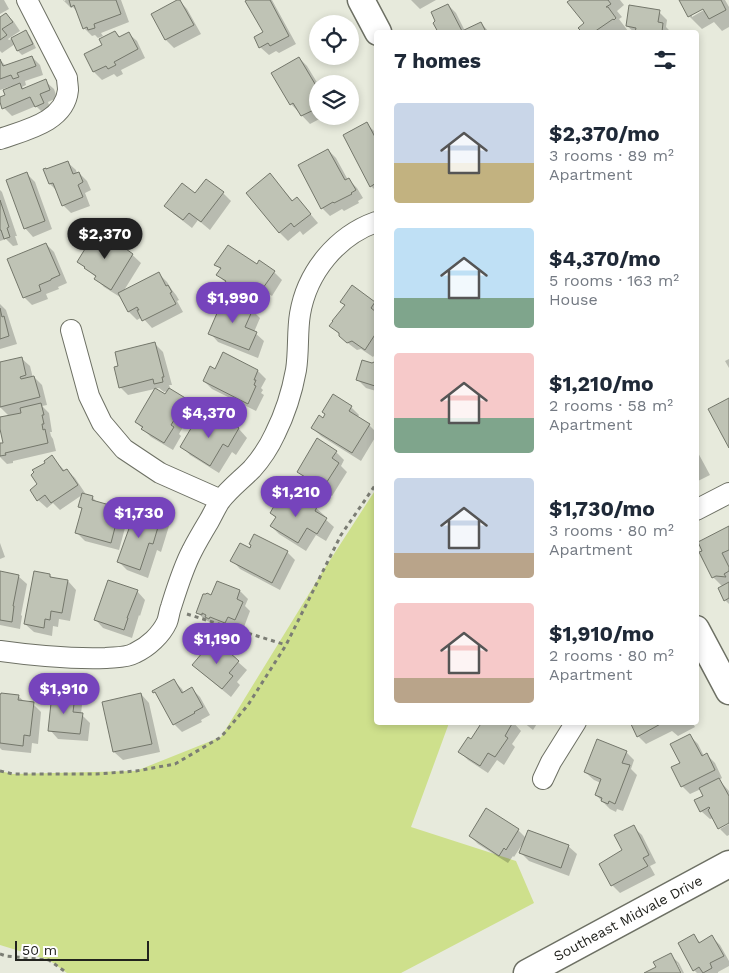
<!DOCTYPE html>
<html lang="en">
<head>
<meta charset="utf-8">
<style>
	:root { --surface:#fff; --page:#f2f2f3; --text:#1f2937; --muted:#747a83; --accent:#7644bc }
	body { margin:0; font-family:"Work Sans",sans-serif; background:var(--page); color:var(--text); height:100vh; display:flex; flex-direction:column; font-size:19px; white-space:nowrap }
	* { box-sizing:border-box; margin:0 }
	p { font-size:16px; color:var(--muted) }
	.icon { flex:none; width:28px; height:28px; fill:none; stroke:currentColor; stroke-width:2; stroke-linecap:round; stroke-linejoin:round }
	.map { position:relative; flex:1; overflow:hidden }
	.sheet { position:absolute; left:374px; top:30px; width:325px; height:695px; display:flex; flex-direction:column; background:var(--surface); border-radius:5px; box-shadow:0 2px 8px #0003 }
	.sheet>* { flex:none }
	.tools { position:absolute; left:309px; top:15px; display:grid; gap:10px }
	.tools a { display:grid; place-items:center; width:50px; height:50px; border-radius:50%; background:var(--surface); box-shadow:0 2px 8px #0003; font-size:25px }
	.scale { position:absolute; left:15px; bottom:12px; width:134px; box-sizing:border-box; padding-left:5px; border:2px solid #22231e; border-top:0; font-size:14px; line-height:18px; white-space:nowrap; color:#22231e; -webkit-text-stroke:4px #fff; paint-order:stroke }
	.price { position:absolute; translate:-50% -42px; padding:0 11px; border-radius:18px; background:var(--accent); color:#fff; font-size:16px; line-height:32px; filter:drop-shadow(0 1px 2px #0008) }
	.price::after { content:''; position:absolute; left:50%; top:30px; width:15px; height:11px; margin-left:-8px; background:inherit; clip-path:polygon(0 0,100% 0,50% 100%) }
	.price.on { background:#222; color:#fff }
	ul { padding:0; list-style:none }
	li { display:flex; align-items:center; gap:15px; height:125px; padding:0 20px }
	li span { display:grid; place-items:center; flex:none; width:140px; height:100px; border-radius:5px; color:#555 }
	li>.icon { margin-inline-start:auto }
	span .icon { width:60px; height:60px; fill:#fffc; stroke-width:1 }
	li b { font-size:21px }
	h2 { display:flex; justify-content:space-between; align-items:center; height:60px; padding:0 20px; font-size:21px }
	.map>svg:first-child { display:block }
	.green { fill:#cee08c }
	.shadow { fill:#0003; fill-rule:evenodd }
	.building { fill:#bfc3b5; stroke:#74776b }
	.lines { fill:none; stroke-linecap:round; stroke-linejoin:round }
	.minor-casing { stroke:#6d7064; stroke-width:22 }
	.tertiary-casing { stroke:#6d7064; stroke-width:29 }
	.path { stroke:#7b7d74; stroke-width:3; stroke-dasharray:4 4; stroke-linecap:butt }
	.minor { stroke:#fff; stroke-width:20 }
	.tertiary { stroke:#fff; stroke-width:26 }
	.labels { text-anchor:middle; stroke-width:4.5; stroke-linejoin:round; paint-order:stroke }
	.street-label { font-size:14px; fill:#22231e; stroke:#fff }
</style>
</head>
<body>
<div class="map">
<svg width="729" height="973" viewBox="0 0 729 973">
	<rect width="100%" height="100%" fill="#e7eadc"/>
	<!-- green -->
	<path class="green" d="M376,489v233l73,1 -38,104 105,34 18,42 -133,70h-334l-18,-13 -49,-15v-174l13,3 123,-3 85,-34 102,-166z"/>
	<!-- shadow -->
	<path class="shadow" d="M0,0h4l5,9 -9,5z
		M63,0h1v1l2,-1h55l8,22 -28,11 2,3 -5,2 -3,-3 -3,1 -8,-8 -7,-16 -4,-5 -2,1z
		M179,0l8,9 14,25 -27,14 -8,-8 -14,-25z
		M250,0h22l24,44 -17,9 -3,-2 -7,4 -9,-8 4,-14z
		M411,0h25l-16,9z
		M572,0h48l4,5 -7,6 5,6 -3,2 9,12 -2,-1 -3,2h-40l-3,-4 5,-4z
		M680,0h45l4,7v20l-7,4 -8,-9 -12,7 -13,-13zM708,5l1,2 -17,10v-3z
		M448,5l8,8 9,18 16,-8 8,9h-50l-4,-9z
		M659,12l8,8 -1,7 5,5h-37l-7,-6z
		M6,14l8,8 6,9 -12,8 1,1 17,-8 4,4 6,12 -14,7 -4,-4 -3,-7 -13,9 -2,-2v-32z
		M115,32l5,5 8,-4 9,8 8,17 -24,12 2,4 -6,3 -3,-3 -12,6 -8,-8 9,-26z
		M32,57l8,8 3,10 -18,6 1,4 -4,2 2,2 21,-8 9,8 3,9 -9,4 3,9 -7,3 -8,-8 -24,10 -8,-8 3,-12 6,-8 -1,-2 -12,4v-30l6,6z
		M299,58l8,8 11,18v32h7l-15,8 -19,-20 -3,-6z
		M367,124l9,9v58l-5,-5z
		M328,150l8,8 12,22h1l8,8 6,10 -5,3 1,2 -15,8 -2,-2 -12,7 -8,-8z
		M67,162l9,8 1,4 2,-1 8,8 4,9 -6,3 5,13 -19,7 -8,-8 -6,-14 -7,-7 -5,-14z
		M27,174l8,8 17,47 -19,8 -8,-9z
		M270,175l23,26 4,-3 21,25 -15,12 -3,-4 -12,10 -8,-8 -32,-40z
		M0,190l2,2 15,44h-2l3,9 -5,1 -7,-7 -6,2z
		M223,193l8,8 -21,29 -12,-10 -6,8 -18,-14 -8,-8 29,-11z
		M46,244l8,8 13,31 -9,4 1,2 -13,5 2,5 -16,6 -8,-8z
		M118,246l8,3 15,14 -18,29 36,-18 8,8 5,8 4,5 3,5 -2,1 6,11 -31,16 -10,-11 -5,3 -8,-8 -9,-16v1l-16,-10 -8,-8 1,-1 -19,-16z
		M216,264l41,1 17,7 8,8 -10,16 -3,-2 -8,12 -22,-14 -4,5 -4,-2 -8,-8 3,-4 -8,-8 3,-5z
		M374,303l2,2v48l-3,4 -12,-8 -4,1 -8,-6 -18,-18z
		M0,304l6,6 11,34 -17,5z
		M252,310l8,8 -6,14 10,9 -6,17 -40,-16 -8,-9z
		M155,344l8,8 9,33h-3l2,6 15,9 8,8 -15,26 2,2 -8,14 -22,-13 -15,-15 30,-26 2,-5 -4,1 -5,-4 -31,7 -8,-8z
		M21,358l9,8 3,12 1,-1 8,8 5,20 -5,1 7,7 3,19h-2l1,4 2,3 3,12 -43,10v2l-6,1 -7,-7v-12l5,-1 -5,-20v-5l9,-3 -9,-9v-44z
		M729,359v9l-4,-7z
		M376,362v29l-10,-3 -8,-8 14,-16z
		M216,371h42l8,8 -5,9 2,2 -2,3 3,2 -8,16 -44,-22 -8,-8z
		M351,407l8,8 -2,3 12,7 7,7v4l-15,25 -40,-25 -9,-9 11,-8z
		M219,418l20,11 8,9 -11,17 -4,-3 -13,21 -29,-18 -8,-9 30,-17z
		M696,449l14,26 -14,7z
		M336,452l8,8 -3,6 6,6 -15,24 -25,-16 -8,-9z
		M52,457l13,14 2,-1 8,8 10,15 -2,2 9,2 6,6 21,6 9,8 -9,33 -34,-9 -8,-8 6,-23 -3,-4 2,-11 -22,15 -7,-7 -6,5 -9,-8 -7,-10 8,-5 8,-22z
		M307,508h9l9,8 -1,2 10,9 -8,14 -10,-6 -10,16 -27,-17 -8,-8 5,-8 -5,-5z
		M161,518l8,8 -8,26 -4,-2 -9,28 -21,-8 -8,-8z
		M729,528v76l-4,-4 -2,-13 -10,-10z
		M0,543l5,14 -5,2z
		M250,550l37,2 8,8 -15,30 -40,-21 -8,-9z
		M0,572l18,4 9,8 -6,31 1,1 -2,13 -20,-4z
		M49,575l4,3 15,3 8,9 -6,31 -11,-2 -1,8 -5,-1 -1,10 -18,-4 -9,-8z
		M218,582l22,9 8,8 -3,7 5,5 -6,16 -8,-3 -2,6 -16,-6v2l-7,-5 -1,1 -5,-2 -8,-8 15,-16z
		M137,591l8,9 -5,16 -1,-1 -7,23 -29,-10 -8,-9z
		M238,662l9,8 -10,12 3,3 -9,12 -29,-24 -8,-8z
		M174,681l8,8 2,4 8,-4 8,8 10,18 -9,5 1,2 -20,10 -8,-8z
		M141,694l8,9 11,49 -37,8 -9,-8z
		M0,696h18l7,6 8,2 8,8 -3,32 -6,-1 -1,10 -29,-3 -2,-2z
		M74,697l8,8 -1,9 9,9 -2,18 -30,-2 -8,-9z
		M483,722h30l8,9 -9,13 3,3 -11,18 -7,-5 -9,13 -20,-13 -8,-8 12,-12z
		M523,722h15l-5,8z
		M631,722h61l3,5 -17,9 -6,-5 -26,13 -8,-8z
		M690,736l8,8 6,12 3,-1 8,8 7,15 -3,2 10,11v31l-9,4v3l-6,-11 -4,1 -9,-8 4,-15 -4,-7 -11,5 -8,-8 -1,-22z
		M626,752l8,8 -3,9 6,6 -14,36 -6,-2 -1,3 -6,-3 -14,-14 5,-12 -7,-3 -9,-8z
		M729,824v11l-2,1 -7,-7z
		M633,827l9,8 14,28 -6,3 5,9 -35,18 -8,-8z
		M518,830l8,8 42,8 9,8 -8,22 -40,-15 -8,-8 2,-10 -9,14 -1,-1 -5,7 -30,-19 -8,-8z
		M693,936l8,7 11,-6 8,8 9,16v5l-11,6v1h-21l-3,-3z
		M670,955l9,8 5,10h-2l-5,-10h-3l5,10h-32l10,-5z"/>
	<!-- building -->
	<path class="building" d="M69,0h47l5,14 -27,10 1,4 -7,2 -1,-3 -4,2 -9,-24 -3,2z
		M177,0h3l14,25 -29,15 -14,-26z
		M247,0h23l19,36 -19,10 -2,-3 -9,5 -5,-11 9,-5 -18,-31z
		M570,0h38l3,4 -5,3h2l8,11 -2,2 -1,-1 -19,13h-12l-4,-4 6,-5 -17,-21z
		M679,0h42l5,10 -17,9 -6,-10 -15,8z
		M448,4l14,27 19,-9 5,10h-48l-5,-9 2,-2 -4,-9z
		M629,5l31,5 -2,12 5,1 -1,9h-27l1,-4 -10,-2z
		M6,13l7,9 -11,7 5,6 -7,5v-23z
		M26,30l7,14 -16,7 -6,-13z
		M115,31l4,6 10,-5 9,17 -24,13 2,3 -8,4 -2,-3 -13,6 -9,-18 18,-9 -3,-6z
		M32,56l4,10 -19,7 2,4 -6,2 -2,-4 -11,4v-20l3,7z
		M299,57l19,32v19l-17,8 -8,-13 -3,2 -19,-32z
		M46,79l4,11 -10,4 4,9 -9,4 -5,-10 -28,12 -2,-7v-5l5,-2 -2,-5 17,-7 2,6z
		M367,122l8,15 1,-1v47l-6,4 -27,-52z
		M328,149l17,31 4,-2 7,12 -5,3 1,1 -18,9 -1,-1 -12,7 -23,-44z
		M68,161l5,13 6,-2 4,10 -5,3 5,12 -21,9 -9,-23 -4,1 -6,-15 3,-1v1z
		M27,172l18,49 -21,8 -18,-49z
		M270,173l22,28 5,-4 14,17 -17,13 -3,-4 -12,10 -33,-40z
		M206,179l18,13 -23,30 -12,-9 -6,7 -19,-14 18,-23 13,10z
		M0,200l9,27 -2,1 3,9 -6,2 -3,-9h-1z
		M96,231l22,14 1,-2 7,5v1l7,5 -22,36 -17,-11 2,-3 -12,-8 1,-1 -8,-5z
		M46,243l14,32 -9,4v1l-12,5 2,6 -18,7 -16,-39z
		M228,245l29,19 2,-4 16,11 -12,17 -2,-2 -9,13 -22,-15 -4,6 -4,-3 4,-6 -10,-6 5,-7 -7,-3z
		M159,272l7,14 2,-1 4,7 -2,1 6,11 -34,17 -5,-11h2l-2,-3 -9,5 -10,-19z
		M352,285l23,17 -4,6 5,4v21l-11,17 -13,-9 -5,2 -8,-7v-3l-10,-7 4,-5h-1l13,-16 -5,-3z
		M224,297l29,12 -8,18 12,5 -8,18 -41,-16z
		M0,308l2,9 2,-1 5,20 -9,3z
		M155,342l9,35h-2l1,5 -9,2 -1,-5 -34,9 -5,-21 4,-1 -3,-14z
		M223,352l35,18 -4,10h2l-2,5 2,1 -8,18 -45,-23 7,-15 5,3z
		M22,357l4,18 -6,2 1,2 13,-3 6,21 -40,10v-45z
		M362,360l10,3 4,-2v26l-1,-1 -19,-6z
		M155,388l10,6 4,-6 18,11 -16,26 3,2 -10,16 -23,-14 2,-2 -8,-5z
		M333,394l19,12 -3,5 21,13 -18,29 -41,-25 8,-13 4,3 2,-4 -3,-2z
		M729,398v50l-21,-39z
		M41,403l3,12h-2l2,9h-2l1,6 2,-1 3,14 -43,10 1,2 -6,1v-13h3l-3,-14v-12l21,-4 -1,-5z
		M219,416l20,12 -11,19 -5,-3 -13,22 -30,-19 17,-29 15,10z
		M317,438l20,13 -5,7 7,5 -16,25 -26,-16z
		M52,455l11,16 4,-2 11,16 -27,18 -6,-8 -8,6 -7,-11 7,-6 -6,-9 3,-3 -2,-2 13,-7 -1,-2z
		M283,491l23,15 3,-5 8,6 -2,4 12,7 -10,16 -10,-6 -9,15 -28,-17 6,-9 -6,-4z
		M82,493l11,3 -1,4 28,8 -9,35 -36,-10 7,-25 -4,-1z
		M136,509l25,8 -8,27 -4,-1 -9,27 -23,-8z
		M729,526v24l-7,3 7,14v4l-5,3 2,3 -10,-1 -4,2 -13,-26 3,-1 -4,-9z
		M254,534l34,17 -16,32 -42,-22 10,-18 10,5 1,-3 -2,-1z
		M0,571l19,4 -6,31h1l-2,16 -12,-2z
		M34,571l16,3v3l18,3 -6,33 -11,-2 -1,9 -5,-1 -1,9 -20,-4z
		M108,580l30,10 -11,28h1l-4,12 -30,-10z
		M217,581l23,9 -3,9 6,3 -8,18 -7,-3 -3,6 -15,-6 -1,2 -4,-2 1,-2 -4,-2v2l-6,-2 7,-19h3l1,-1 4,2z
		M729,582v16l-5,3 -6,-13z
		M220,644l19,17 -10,12 4,3 -11,13 -30,-24 11,-13 2,1 5,-5 4,3z
		M174,679l8,14 10,-6 11,20 -9,5 1,1 -22,12 -18,-33 -2,1 -1,-2z
		M1,693l18,2 -1,5 16,2 -4,34 -6,-1 -1,11 -23,-3v-49h1z
		M141,693l11,51 -39,8 -11,-50z
		M52,694l23,2 -2,16 10,1 -3,21 -32,-3z
		M482,722h31l-8,14 3,2 -13,19 -7,-4 -8,13 -22,-14 10,-15 3,2z
		M630,722h34l-27,15z
		M690,734l12,22 5,-3 8,17 -34,17 -10,-20 9,-4 -10,-19z
		M597,739l30,12 -5,12 8,2 -15,39 -6,-3 -1,3 -7,-3 1,-3 -7,-3 6,-16 -17,-7z
		M719,778l10,18v27l-11,6 -10,-19 2,-2 -1,-1 -9,5 -6,-12 9,-4 -4,-8z
		M486,808l33,21 -13,21 -2,-2 -5,8 -30,-20z
		M634,825l15,30 -6,3 5,8 -37,20 -12,-22 23,-14 -8,-15z
		M528,830l41,15 -8,23 -42,-15z
		M694,934l5,9 13,-8 12,21 -14,7 2,5 -9,5 -4,-6 -6,4 -15,-28z
		M671,953l10,20h-37l12,-6 -3,-5z"/>
	<g class="lines">
		<defs>
			<path id="minor" d="M0,139c25,-9 65,-17 68,-49 0,-4 -1,-8 -1,-12l-40,-78
				M71,330l18,66 13,27 22,26 36,24 61,27
				M696,510l33,-17
				M0,651c35,5 70,8 106,7 10,-1 20,0 29,-5 13,-6 26,-18 32,-31 2,-5 2,-10 4,-15 6,-19 12,-39 21,-56 5,-10 11,-20 17,-30 4,-7 7,-14 11,-20 9,-12 21,-21 32,-32 9,-10 17,-22 23,-35 10,-20 17,-42 21,-64 3,-19 1,-38 4,-56 7,-42 37,-78 76,-92
				M543,779l8,-17 25,-40"/>
			<path id="tertiary" d="M361,0l17,32
				M696,629l33,62
				M527,973l202,-109"/>
		</defs>
		<!-- minor casing -->
		<use href="#minor" class="minor-casing"/>
		<!-- tertiary casing -->
		<use href="#tertiary" class="tertiary-casing"/>
		<!-- path -->
		<path class="path" d="M187,614l99,31
			M0,771l13,3h84l39,-3 39,-7 46,-27 27,-32 38,-60 55,-110 35,-51
			M0,954l6,2 43,4 18,13"/>
		<!-- minor -->
		<use href="#minor" class="minor"/>
		<!-- tertiary -->
		<use href="#tertiary" class="tertiary"/>
	</g>
	<g class="labels">
		<!-- street labels -->
		<g class="street-label">
			<text transform="translate(628 918) rotate(-28)" y="5">Southeast Midvale Drive</text>
		</g>
	</g>
</svg>
<div class="tools">
<a><svg class="icon" aria-label="locate" viewBox="0 0 24 24"><circle cx="12" cy="12" r="6"/><path d="M12 2v4M12 18v4M2 12h4M18 12h4"/></svg></a>
<a><svg class="icon" aria-label="layers" viewBox="0 0 24 24"><path d="M12 4l9 5-9 5-9-5zM3 14l9 5 9-5"/></svg></a>
</div>
<div class="scale">50 m</div>
<b class="price on" style="left:105px;top:260px">$2,370</b>
<b class="price" style="left:233px;top:324px">$1,990</b>
<b class="price" style="left:209px;top:439px">$4,370</b>
<b class="price" style="left:296px;top:518px">$1,210</b>
<b class="price" style="left:139px;top:539px">$1,730</b>
<b class="price" style="left:217px;top:665px">$1,190</b>
<b class="price" style="left:64px;top:715px">$1,910</b>
<section class="sheet">
<h2>7 homes<svg class="icon" aria-label="filters" viewBox="0 0 24 24"><path d="M4 7h16M4 17h16"/><circle cx="9" cy="7" r="2"/><circle cx="15" cy="17" r="2"/></svg></h2>
<ul>
<li><span style="background:linear-gradient(#c9d6e8 60%,#c2b280 0)"><svg class="icon" aria-label="home" viewBox="0 0 24 24"><path d="M3 11l9-7 9 7M6 9v11h12V9"/></svg></span><div><b>$2,370/mo</b><p>3 rooms · 89 m²</p><p>Apartment</p></div></li>
<li><span style="background:linear-gradient(#bfe0f5 70%,#7fa58c 0)"><svg class="icon" aria-label="home" viewBox="0 0 24 24"><path d="M3 11l9-7 9 7M6 9v11h12V9"/></svg></span><div><b>$4,370/mo</b><p>5 rooms · 163 m²</p><p>House</p></div></li>
<li><span style="background:linear-gradient(#f6c9c9 65%,#7fa58c 0)"><svg class="icon" aria-label="home" viewBox="0 0 24 24"><path d="M3 11l9-7 9 7M6 9v11h12V9"/></svg></span><div><b>$1,210/mo</b><p>2 rooms · 58 m²</p><p>Apartment</p></div></li>
<li><span style="background:linear-gradient(#c9d6e8 75%,#b9a48a 0)"><svg class="icon" aria-label="home" viewBox="0 0 24 24"><path d="M3 11l9-7 9 7M6 9v11h12V9"/></svg></span><div><b>$1,730/mo</b><p>3 rooms · 80 m²</p><p>Apartment</p></div></li>
<li><span style="background:linear-gradient(#f6c9c9 75%,#b9a48a 0)"><svg class="icon" aria-label="home" viewBox="0 0 24 24"><path d="M3 11l9-7 9 7M6 9v11h12V9"/></svg></span><div><b>$1,910/mo</b><p>2 rooms · 80 m²</p><p>Apartment</p></div></li>
</ul>
</section>
</div>
</body>
</html>
